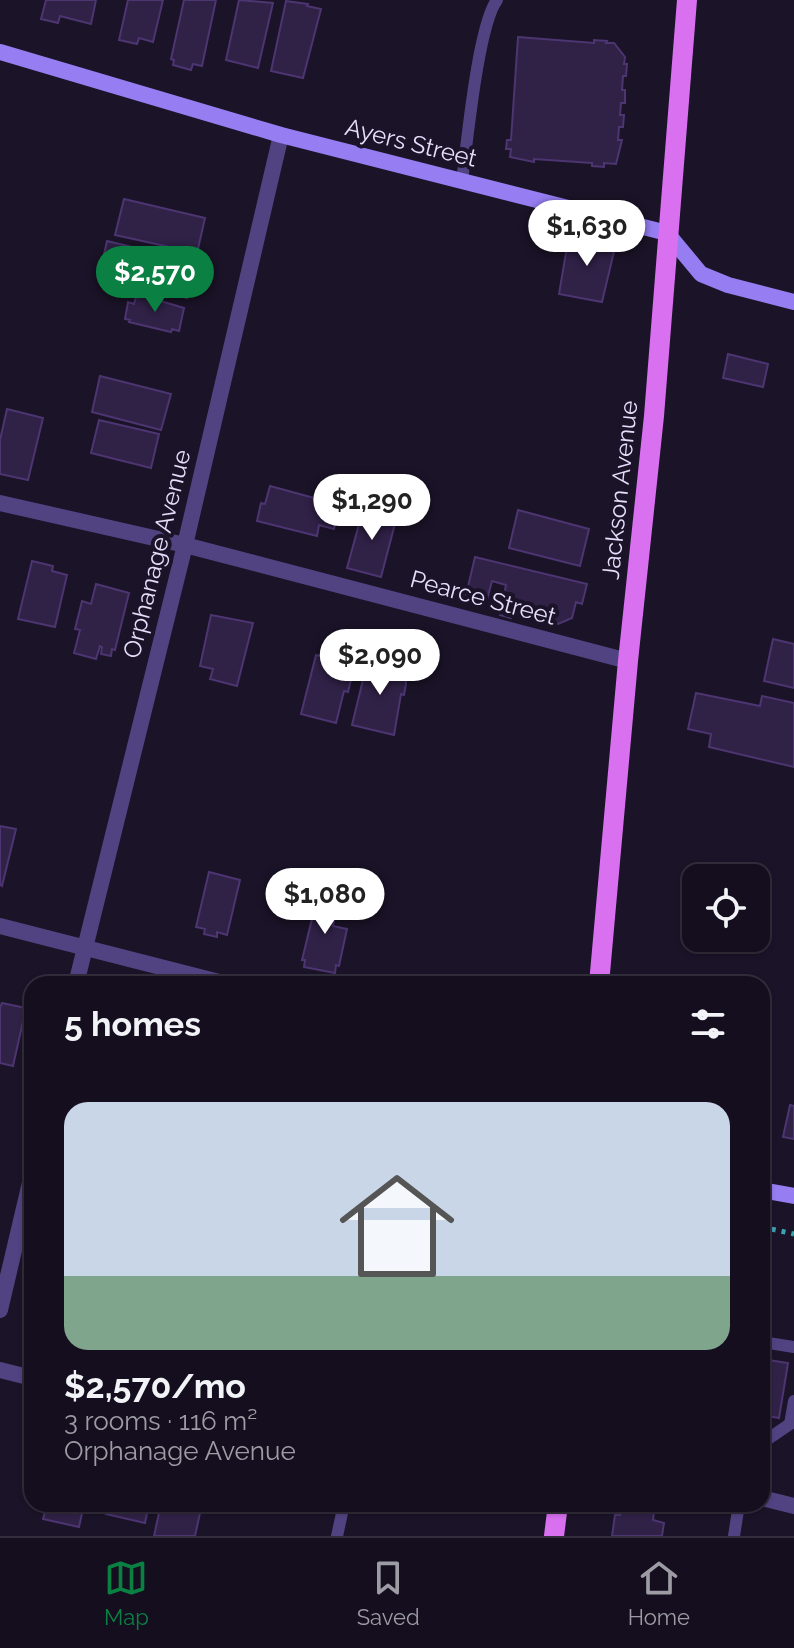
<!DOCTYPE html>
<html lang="en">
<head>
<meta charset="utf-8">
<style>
	:root { --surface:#140e1e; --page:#211c2b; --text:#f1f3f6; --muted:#9d9ca4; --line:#332e3c; --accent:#0b8043 }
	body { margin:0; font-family:Raleway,sans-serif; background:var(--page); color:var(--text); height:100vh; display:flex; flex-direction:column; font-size:30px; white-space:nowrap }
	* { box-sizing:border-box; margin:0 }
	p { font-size:26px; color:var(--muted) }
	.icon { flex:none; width:44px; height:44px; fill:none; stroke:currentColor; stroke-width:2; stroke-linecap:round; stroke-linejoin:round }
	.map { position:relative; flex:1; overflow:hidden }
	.sheet { position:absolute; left:24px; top:976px; width:746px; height:536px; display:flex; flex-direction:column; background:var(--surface); border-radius:24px; box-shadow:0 2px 6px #0004,0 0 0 2px var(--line) }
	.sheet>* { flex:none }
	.tools { position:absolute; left:682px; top:864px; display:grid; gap:16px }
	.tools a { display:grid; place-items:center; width:88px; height:88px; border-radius:16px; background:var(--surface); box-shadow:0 2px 6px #0004,0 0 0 2px var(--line); font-size:40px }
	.price { position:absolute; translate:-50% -68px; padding:0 18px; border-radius:28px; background:#fff; color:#222; font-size:26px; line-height:52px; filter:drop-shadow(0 2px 4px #0008) }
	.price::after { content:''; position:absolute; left:50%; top:48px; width:24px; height:18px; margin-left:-12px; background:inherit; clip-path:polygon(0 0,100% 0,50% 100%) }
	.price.active { background:var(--accent); color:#fff }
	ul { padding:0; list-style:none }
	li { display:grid; align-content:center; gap:16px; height:424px; padding:0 40px }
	li span { display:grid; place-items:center; height:248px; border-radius:24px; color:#555 }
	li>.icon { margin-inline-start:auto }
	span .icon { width:144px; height:144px; fill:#fffc; stroke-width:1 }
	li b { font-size:34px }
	h2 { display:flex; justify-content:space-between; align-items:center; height:96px; padding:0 40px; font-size:34px }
	.tabs { display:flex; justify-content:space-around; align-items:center; height:112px; border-top:2px solid var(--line); background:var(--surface); font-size:22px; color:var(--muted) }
	.tabs a { display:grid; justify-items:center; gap:4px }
	.tabs .active { color:var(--accent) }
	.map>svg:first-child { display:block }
	.building { fill:#302147; stroke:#4c3571; stroke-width:2 }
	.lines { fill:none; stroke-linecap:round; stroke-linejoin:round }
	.path { stroke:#3da2b0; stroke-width:5; stroke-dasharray:4 6; stroke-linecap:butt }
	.lane { stroke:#514382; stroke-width:12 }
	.street { stroke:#514382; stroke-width:16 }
	.secondary { stroke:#967ef2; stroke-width:16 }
	.primary { stroke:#d870f0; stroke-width:20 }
	.labels { text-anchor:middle; stroke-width:8; stroke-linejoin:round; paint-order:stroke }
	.street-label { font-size:24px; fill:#e7defc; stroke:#1b1328 }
</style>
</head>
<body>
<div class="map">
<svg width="794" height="1536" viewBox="0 0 794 1536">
	<rect width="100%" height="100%" fill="#1b1328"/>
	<!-- building -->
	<path class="building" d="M46,0h50l-5,24 -31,-8 -2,7 -17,-4z
		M128,0h35l-10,42 -14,-4 -2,6 -18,-4z
		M184,0h32l-14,66 -9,-2 -2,6 -18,-5 1,-5 -3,-1z
		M239,0l34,3 -15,65 -32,-8z
		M286,1l22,3 -1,2 14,3 -18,69 -32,-7z
		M518,37l76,6v-3l13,1 -1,2h8l11,14 -1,7h3l-1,12h-3l-1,14h3v13h-4l-1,12h4l-1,12h-4l-1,13h4l-6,24 -12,-1v4l-12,-1v-3l-58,-4v3l-24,-5 1,-8h-5l1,-9h4z
		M124,199l81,19 -8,35 -82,-18z
		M569,235l47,8 -14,59 -43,-8z
		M107,241l88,21 -8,36 -88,-21z
		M137,294l47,14 -5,23 -7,-2 -1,3 -42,-10 1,-2 -5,-1 3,-17 6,2z
		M728,354l40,10 -5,23 -40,-9z
		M100,376l71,18 -10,36 -69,-18z
		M7,409l36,9 -15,62 -28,-6v-34z
		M99,420l60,14 -8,34 -60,-15z
		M270,486l70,19 -6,24 -15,-4 -2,11 -60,-15 4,-18 4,1z
		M364,506l33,10 -16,61 -34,-9z
		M518,510l71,19 -9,37 -71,-18z
		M475,557l112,27 -5,20 -6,-2 -4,16 -14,6 -46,-11 -1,5 -11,-3 6,-30 -14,-4 -5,19 -21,-5z
		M32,561l21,5 -1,5 15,4 -12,52 -37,-8z
		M96,584l33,9 -14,57 -3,-1 -1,7 -10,-2 1,-7 -2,-1 -4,13 -22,-6 6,-23 -5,-1 7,-28 9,3z
		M211,615l42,8 -16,63 -27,-7 3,-10 -13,-3z
		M773,639l21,5v44l-30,-7z
		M316,655l23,6 -1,5 12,3 -3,11h4l-3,12 -4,-1 -8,32 -35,-9z
		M368,659l23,5 12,5 2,4 1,11 -2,11 -3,-1 -7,41 -42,-10z
		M696,693l64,13 2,-10 32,7v64l-85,-20 2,-13 -23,-5z
		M0,826l16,3 -14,57 -2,-1z
		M209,872l31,8 -13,55 -10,-3v5l-13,-3 1,-5 -9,-2z
		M318,894l28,6 -4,17 -7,-1 -2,10 14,3 -8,37 -3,-1 -1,8 -31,-6 1,-7h-3z
		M2,1003l24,5 -13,58 -13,-3v-56z
		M790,1105l4,1v33l-11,-2z
		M762,1359l26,4 -9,55 -17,-3z
		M47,1504h37l-5,23 -36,-8z
		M109,1504h40l-4,19 -39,-9z
		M161,1504h41l-7,32h-41z
		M621,1508l33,4 -1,8 11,3 -2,13h-50l3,-21h5z"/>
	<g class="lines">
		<!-- path -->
		<path class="path" d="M762,1227l32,7"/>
		<!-- lane -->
		<path class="lane" d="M462,181c5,-37 16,-156 35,-181
			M762,1342l32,5
			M762,1443l28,-19 4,-23
			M337,1536l7,-32
			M734,1536l5,-32"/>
		<!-- street -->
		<path class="street" d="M0,503l185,42 443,116
			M0,926l227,58
			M76,984l109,-439 96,-410
			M0,1310l32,-136
			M0,1370l32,8
			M762,1498l32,8"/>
		<!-- secondary -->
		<path class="secondary" d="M0,52l281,83 386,98 34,41 27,11 66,17
			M762,1190l32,6"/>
		<!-- primary -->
		<path class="primary" d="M599,984l29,-323 26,-245 33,-416
			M554,1536l4,-32"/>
	</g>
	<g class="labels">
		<!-- street labels -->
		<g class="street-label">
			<text transform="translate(411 143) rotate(14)" y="8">Ayers Street</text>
			<text transform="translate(620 490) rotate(-84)" y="8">Jackson Avenue</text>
			<text transform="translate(157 554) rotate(-76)" y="8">Orphanage Avenue</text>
			<text transform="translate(483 598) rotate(15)" y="8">Pearce Street</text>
		</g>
	</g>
</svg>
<div class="tools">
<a><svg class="icon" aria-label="locate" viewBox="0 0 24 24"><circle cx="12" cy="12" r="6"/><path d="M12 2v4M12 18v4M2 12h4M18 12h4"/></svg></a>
</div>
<b class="price" style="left:587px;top:268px">$1,630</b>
<b class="price active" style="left:155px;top:314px">$2,570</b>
<b class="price" style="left:372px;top:542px">$1,290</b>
<b class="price" style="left:380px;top:697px">$2,090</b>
<b class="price" style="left:325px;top:936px">$1,080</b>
<section class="sheet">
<h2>5 homes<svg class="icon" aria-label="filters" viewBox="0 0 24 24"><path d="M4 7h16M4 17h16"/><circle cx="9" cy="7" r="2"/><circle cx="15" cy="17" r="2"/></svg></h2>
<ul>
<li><span style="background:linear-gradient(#c9d6e8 70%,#7fa58c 0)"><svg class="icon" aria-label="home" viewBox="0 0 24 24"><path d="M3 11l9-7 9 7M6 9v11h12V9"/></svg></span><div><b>$2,570/mo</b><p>3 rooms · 116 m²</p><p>Orphanage Avenue</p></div></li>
</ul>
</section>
</div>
<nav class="tabs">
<a class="active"><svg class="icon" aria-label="map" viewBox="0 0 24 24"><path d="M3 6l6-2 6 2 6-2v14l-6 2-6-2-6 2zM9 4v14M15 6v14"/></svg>Map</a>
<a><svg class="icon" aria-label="saved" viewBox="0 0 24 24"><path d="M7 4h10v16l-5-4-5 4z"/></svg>Saved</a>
<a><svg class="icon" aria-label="home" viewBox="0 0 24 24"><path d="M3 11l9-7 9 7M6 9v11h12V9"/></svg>Home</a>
</nav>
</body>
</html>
